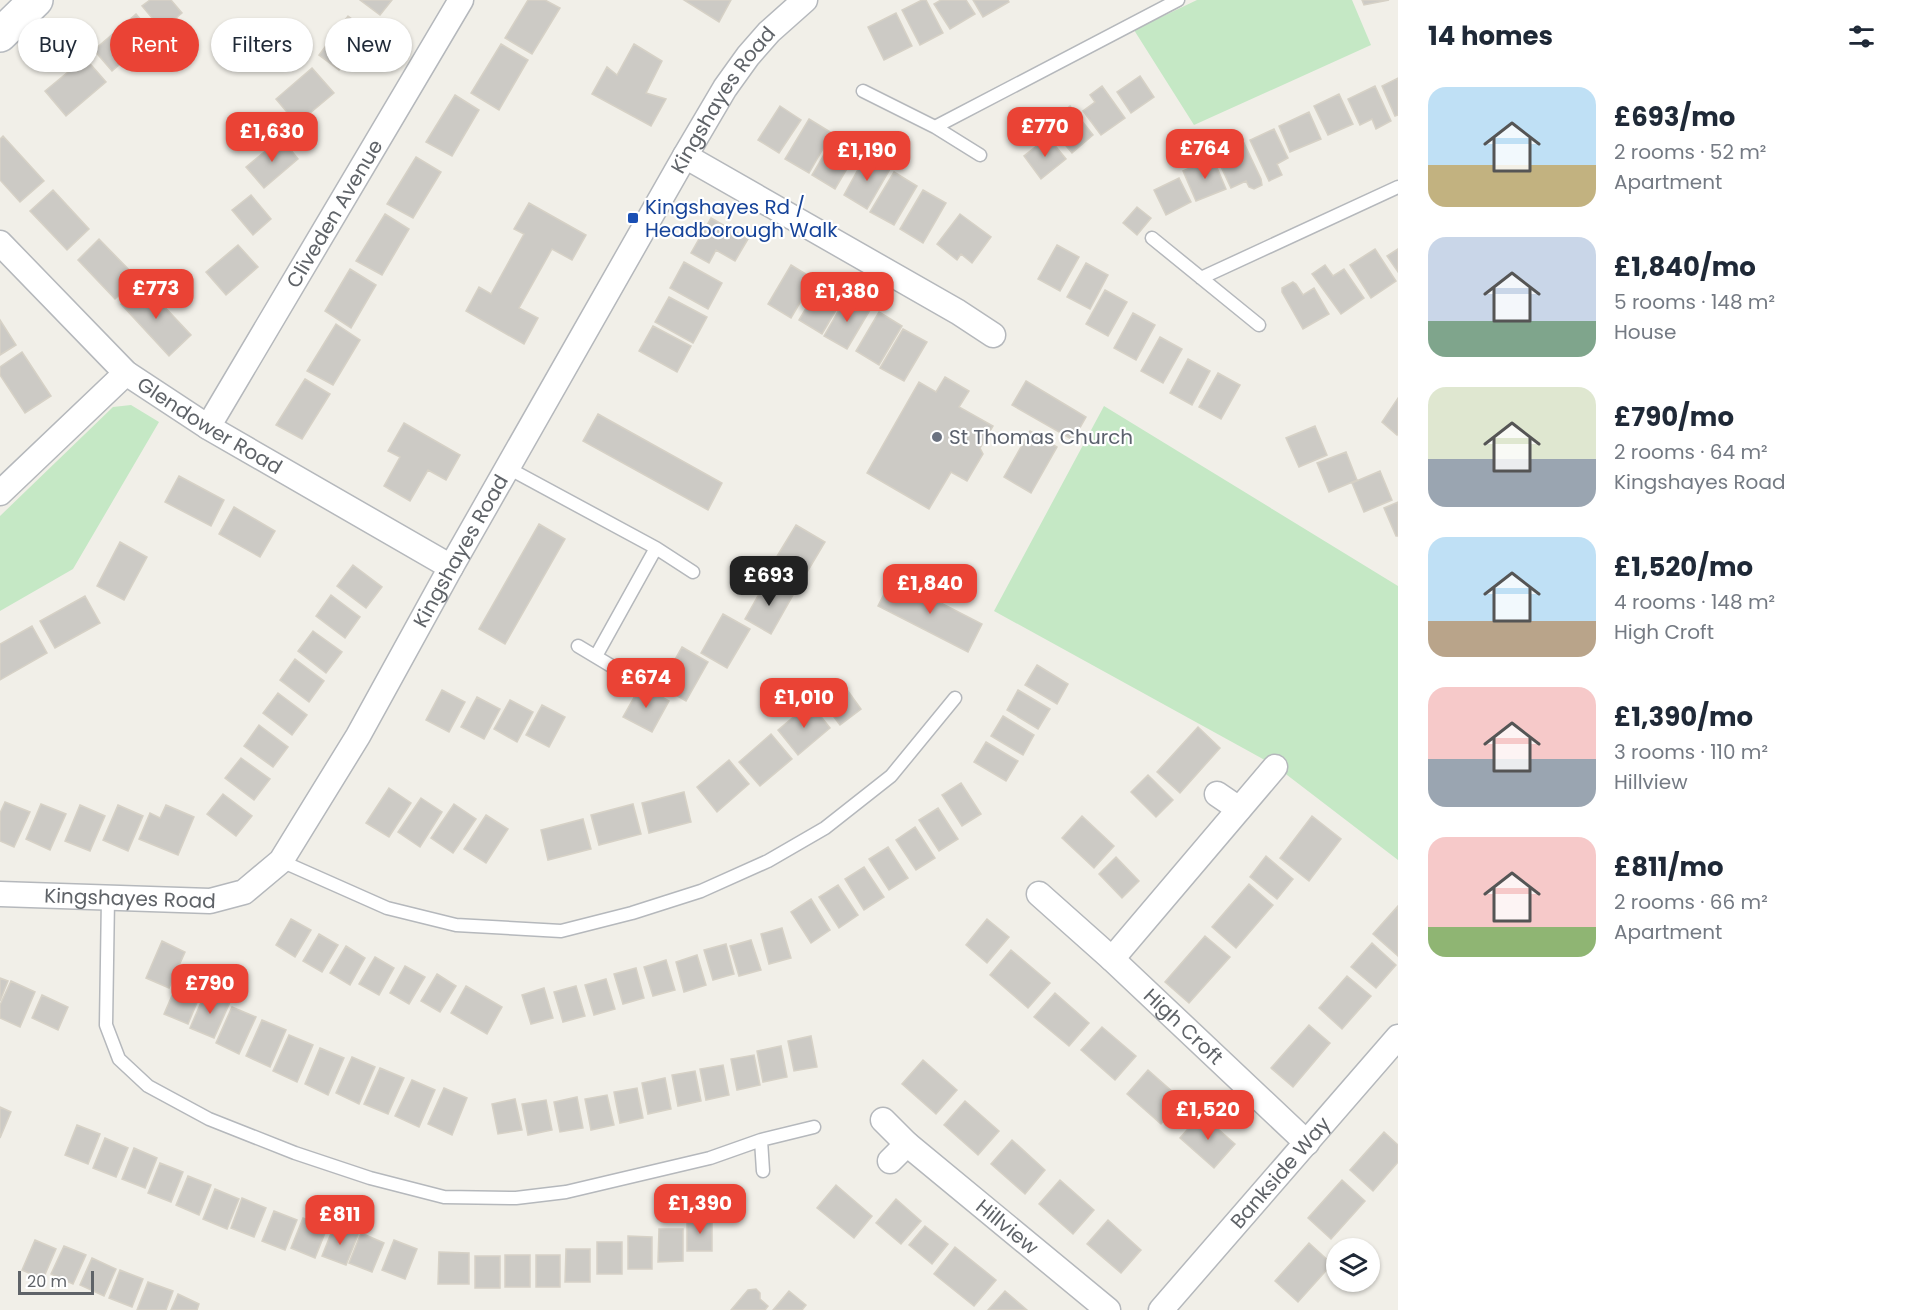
<!DOCTYPE html>
<html lang="en">
<head>
<meta charset="utf-8">
<style>
	:root { --surface:#fff; --page:#f6f6f7; --text:#1f2937; --muted:#747a83; --accent:#ea4335 }
	body { margin:0; font-family:Poppins,sans-serif; background:var(--page); color:var(--text); height:100vh; display:flex; flex-direction:column; font-size:22px; white-space:nowrap }
	* { box-sizing:border-box; margin:0 }
	p { font-size:20px; color:var(--muted) }
	.icon { flex:none; width:33px; height:33px; fill:none; stroke:currentColor; stroke-width:2; stroke-linecap:round; stroke-linejoin:round }
	.map { position:relative; flex:1; overflow:hidden }
	.sheet { display:flex; flex-direction:column; background:var(--surface); width:510px }
	.sheet>* { flex:none }
	.guide { position:absolute; left:18px; top:18px; width:570px; height:54px; display:flex; gap:12px }
	.fabs { position:absolute; left:1326px; top:1238px; display:grid; gap:12px }
	.fabs a { display:grid; place-items:center; width:54px; height:54px; border-radius:50%; background:var(--surface); box-shadow:0 2px 4px #0004; font-size:30px }
	.scale { position:absolute; left:18px; bottom:15px; width:76px; box-sizing:border-box; padding-left:6px; border:3px solid #5f6368; border-top:0; font-size:16px; line-height:21px; white-space:nowrap; color:#5f6368; -webkit-text-stroke:4px #fff; paint-order:stroke }
	.price { position:absolute; translate:-50% -51px; padding:0 14px; border-radius:12px; background:var(--accent); color:#fff; font-size:20px; line-height:39px; filter:drop-shadow(0 2px 3px #0008) }
	.price::after { content:''; position:absolute; left:50%; top:36px; width:18px; height:14px; margin-left:-9px; background:inherit; clip-path:polygon(0 0,100% 0,50% 100%) }
	.price.on { background:#222; color:#fff }
	ul { padding:0; list-style:none }
	li { display:flex; align-items:center; gap:18px; height:150px; padding:0 30px }
	li span { display:grid; place-items:center; flex:none; width:168px; height:120px; border-radius:18px; color:#555 }
	li>.icon { margin-inline-start:auto }
	span .icon { width:72px; height:72px; fill:#fffc; stroke-width:1 }
	li b { font-size:26px }
	h2 { display:flex; justify-content:space-between; align-items:center; height:72px; padding:0 30px; font-size:26px }
	.pill { padding:0 21px; border-radius:27px; background:var(--surface); box-shadow:0 2px 4px #0004; font-size:21px; line-height:54px }
	.pill.on { background:var(--accent); color:#fff }
	main { display:flex; flex:1; min-height:0 }
	.map>svg:first-child { display:block }
	.green { fill:#c5e8c5 }
	.building { fill:#cccac5; stroke:#d6d1c6; stroke-width:1.5 }
	.lines { fill:none; stroke-linecap:round; stroke-linejoin:round }
	.lane-casing { stroke:#b5b8bc; stroke-width:15 }
	.street-casing { stroke:#b5b8bc; stroke-width:27 }
	.secondary-casing { stroke:#b6babf; stroke-width:36 }
	.lane { stroke:#fff; stroke-width:12 }
	.street { stroke:#fff; stroke-width:24 }
	.secondary { stroke:#fff; stroke-width:33 }
	.transit-dot { fill:#1a4fb4; stroke:#fff; stroke-width:2 }
	.worship-dot { fill:#6b7280; stroke:#fff; stroke-width:2 }
	.labels { text-anchor:middle; stroke-width:4.5; stroke-linejoin:round; paint-order:stroke }
	.street-label { font-size:20px; fill:#5f6368; stroke:#fff }
	.transit-label { font-size:20px; fill:#164399; stroke:#fff; text-anchor:start }
	.worship-label { font-size:20px; fill:#5b616d; stroke:#fff; text-anchor:start }
</style>
</head>
<body>
<main>
<div class="map">
<svg width="1398" height="1310" viewBox="0 0 1398 1310">
	<rect width="100%" height="100%" fill="#f1efe8"/>
	<!-- green -->
	<path class="green" d="M1197,0h155l19,45 -177,80 -60,-95z
		M131,405l28,17 -86,147 -73,42v-95l113,-109z
		M1104,406l294,180v274l-124,-95 -280,-154z"/>
	<!-- building -->
	<path class="building" d="M150,0h21l11,13 -20,17 -20,-24z
		M360,0h32l-12,15z
		M528,0h17l15,8 -28,46 -27,-16z
		M684,0h47l-12,22z
		M922,0h4l17,33 -23,12 -18,-35z
		M941,0h25l9,14 -25,15 -16,-25z
		M973,0h35l1,2 -26,15z
		M1362,0h27l-25,5z
		M896,13l16,33 -28,14 -16,-33z
		M136,14l18,21 -42,36 -18,-21z
		M348,16l20,15 -29,39 -20,-15z
		M501,44l27,16 -29,50 -28,-17z
		M634,44l28,17 -16,32 20,6 -15,27 -59,-32 15,-27 10,8z
		M85,58l21,24 -40,34 -21,-25z
		M312,68l22,25 -37,31 -21,-25z
		M1140,76l14,21 -23,16 -14,-21z
		M1398,78v37l-3,1 -13,-30z
		M1102,86l23,32 -24,17 -18,-24 12,-9 -5,-7z
		M1375,86l16,35 -15,8 -4,-10 -12,6 -12,-26z
		M1339,94l14,30 -25,11 -14,-29z
		M455,95l24,15 -27,46 -26,-14z
		M780,106l21,14 -22,33 -21,-13z
		M1070,106l23,29 -21,18 -24,-29z
		M1309,112l12,27 -31,13 -11,-26z
		M809,119l23,14 -23,40 -24,-14z
		M1274,129l14,29 -11,6 5,11 -13,6 -19,-41z
		M3,136l41,45 -24,21 -20,-22v-41z
		M835,136l23,14 -23,39 -23,-14z
		M1048,137l18,22 -25,20 -17,-23z
		M281,138l17,21 -34,29 -18,-21z
		M1244,143l17,36 1,6 -8,4 -5,-2 -3,-6 -15,7 -15,-32z
		M866,155l24,14 -23,40 -23,-14z
		M416,157l25,15 -28,46 -26,-14z
		M1213,158l13,31 -30,12 -13,-30z
		M894,172l23,14 -23,39 -24,-13z
		M1179,178l12,24 -25,13 -12,-25z
		M53,190l36,39 -22,21 -37,-39z
		M923,190l23,13 -23,40 -23,-14z
		M251,195l20,24 -18,16 -21,-25z
		M529,203l57,32 -14,25 -20,-11 -33,59 19,10 -14,26 -58,-33 13,-24 12,7 33,-60 -10,-5z
		M1137,207l14,11 -14,17 -14,-12z
		M385,214l24,15 -27,46 -26,-14z
		M960,214l31,23 -19,26 -11,-9 -4,6 -20,-16z
		M711,218l37,21 -13,22 -19,-11 -7,13 -18,-10z
		M99,239l38,39 -22,21 -37,-39z
		M238,245l20,22 -32,28 -20,-23z
		M1057,245l22,12 -19,34 -22,-12z
		M1375,249l21,32 -25,17 -21,-33z
		M1398,249v23l-11,-16z
		M684,262l38,21 -14,26 -38,-21z
		M1086,263l22,12 -18,34 -23,-12z
		M791,265l23,14 -23,39 -23,-14z
		M1325,265l8,11 11,-7 20,29 -23,16 -29,-40z
		M350,269l26,16 -25,43 -26,-17z
		M822,281l23,14 -23,39 -23,-14z
		M1293,282l3,2 7,11 11,-7 15,26 -26,15 -21,-37v-4z
		M143,284l48,51 -22,21 -48,-52z
		M1105,290l22,12 -19,34 -22,-12z
		M847,296l23,14 -23,39 -23,-13z
		M669,297l38,20 -14,26 -38,-21z
		M879,312l23,14 -23,39 -23,-14z
		M1133,313l22,12 -19,35 -22,-12z
		M0,320l16,25 -16,10z
		M336,324l24,16 -27,45 -26,-14z
		M653,326l38,20 -14,26 -38,-21z
		M903,329l24,13 -23,39 -24,-13z
		M1160,337l22,12 -19,34 -22,-12z
		M22,352l29,44 -26,17 -25,-38v-8z
		M1188,359l22,12 -18,34 -22,-12z
		M1218,373l22,12 -19,34 -22,-12z
		M945,377l24,14 -10,16 34,19 -13,22 3,6 -16,27 -16,-9 -22,37 -62,-36 52,-91 17,10z
		M305,379l25,15 -28,45 -26,-14z
		M1026,381l60,36 -13,23 -61,-35z
		M1398,398v35l-1,2 -15,-13z
		M598,414l124,69 -14,27 -125,-69z
		M404,423l56,32 -14,25 -18,-10 -18,31 -26,-15 16,-29 -12,-6z
		M1315,426l12,29 -28,12 -13,-29z
		M1030,431l27,16 -26,46 -27,-16z
		M1346,452l11,28 -28,12 -12,-29z
		M1380,471l12,29 -28,12 -12,-29z
		M179,476l45,24 -13,26 -46,-24z
		M1398,502v34h-2l-12,-28z
		M234,507l41,24 -15,26 -41,-23z
		M539,524l26,15 -60,105 -26,-15z
		M796,525l29,17 -28,47 -29,-18z
		M120,542l27,15 -23,43 -27,-14z
		M353,565l29,22 -16,21 -29,-22z
		M892,578l90,46 -14,28 -90,-46z
		M767,580l26,15 -22,39 -26,-15z
		M331,595l29,22 -15,21 -29,-22z
		M85,596l15,27 -45,25 -15,-27z
		M723,614l27,15 -23,39 -26,-15z
		M32,626l15,27 -47,27v-36z
		M313,631l29,21 -16,21 -28,-22z
		M682,647l26,15 -22,39 -26,-15z
		M295,659l29,22 -15,21 -29,-22z
		M1037,665l31,19 -11,20 -32,-19z
		M840,680l21,29 -21,16 -22,-29z
		M641,685l28,16 -17,31 -29,-15z
		M442,690l23,12 -16,30 -23,-12z
		M1018,690l32,19 -12,20 -31,-19z
		M278,693l29,22 -15,20 -29,-22z
		M477,697l23,12 -16,30 -23,-12z
		M510,700l23,12 -16,30 -23,-13z
		M810,703l20,25 -32,27 -20,-25z
		M542,705l23,12 -16,30 -23,-12z
		M1003,716l31,19 -11,20 -32,-19z
		M259,725l29,22 -15,20 -29,-21z
		M1198,727l22,21 -40,45 -23,-21z
		M771,734l21,25 -32,27 -21,-24z
		M986,742l32,19 -12,20 -32,-19z
		M241,758l29,21 -16,21 -29,-22z
		M729,760l20,24 -32,28 -20,-25z
		M1148,775l25,25 -17,17 -25,-25z
		M961,783l20,31 -19,12 -20,-31z
		M389,788l22,15 -22,34 -23,-14z
		M684,792l7,30 -42,11 -7,-30z
		M223,794l29,22 -16,20 -29,-22z
		M421,798l21,14 -22,35 -22,-15z
		M5,802l25,10 -16,35 -14,-6v-28z
		M41,804l25,10 -16,36 -24,-11z
		M454,804l22,15 -23,34 -22,-15z
		M633,804l8,30 -42,11 -8,-30z
		M80,805l25,11 -15,35 -25,-10z
		M118,805l25,11 -15,35 -25,-11z
		M166,805l28,12 -16,38 -39,-16 11,-26 10,5z
		M938,808l20,31 -19,12 -20,-31z
		M486,815l22,14 -22,34 -22,-14z
		M1082,816l32,30 -20,22 -32,-30z
		M1312,816l29,23 -32,42 -29,-23z
		M583,819l8,30 -43,11 -7,-30z
		M915,827l20,31 -19,12 -20,-30z
		M888,847l20,31 -19,12 -20,-31z
		M1266,856l27,23 -16,20 -27,-22z
		M1116,857l23,24 -17,17 -23,-24z
		M864,867l20,30 -20,13 -19,-31z
		M1249,884l24,21 -37,43 -24,-21z
		M838,885l20,30 -19,13 -20,-31z
		M811,899l19,31 -19,13 -20,-31z
		M1398,906v50l-25,-22z
		M291,919l20,11 -16,27 -19,-12z
		M987,919l22,18 -22,26 -21,-18z
		M782,928l9,30 -22,6 -8,-30z
		M319,934l19,11 -16,27 -19,-11z
		M1205,936l25,21 -41,46 -24,-21z
		M751,940l10,30 -22,6 -9,-30z
		M162,941l23,11 -16,36 -23,-10z
		M1372,943l24,22 -20,23 -25,-21z
		M726,944l8,30 -21,6 -9,-30z
		M346,946l19,12 -15,27 -20,-12z
		M1011,950l39,33 -22,25 -38,-33z
		M697,955l9,30 -22,7 -8,-30z
		M375,957l19,11 -15,27 -20,-11z
		M666,960l9,30 -22,6 -9,-29z
		M405,966l20,11 -16,27 -19,-11z
		M636,968l8,30 -21,6 -9,-30z
		M437,974l19,12 -16,26 -19,-11z
		M1347,976l24,20 -29,33 -23,-21z
		M180,977l23,11 -15,36 -24,-10z
		M0,978l8,3 -8,20z
		M606,979l9,30 -21,6 -9,-30z
		M11,981l24,11 -15,35 -20,-9v-13z
		M466,986l36,21 -15,27 -36,-21z
		M576,986l9,30 -22,6 -9,-30z
		M544,988l9,30 -22,6 -9,-29z
		M206,991l24,11 -16,36 -24,-10z
		M1055,993l34,30 -20,23 -35,-29z
		M42,995l26,12 -10,23 -26,-12z
		M232,1007l24,10 -17,37 -23,-11z
		M262,1020l24,10 -16,37 -24,-11z
		M1309,1025l21,18 -37,44 -22,-19z
		M1102,1027l34,29 -21,24 -34,-30z
		M289,1035l24,10 -16,37 -24,-11z
		M811,1036l6,31 -23,4 -6,-30z
		M781,1046l6,31 -24,5 -6,-31z
		M320,1048l24,10 -16,37 -23,-11z
		M754,1055l6,30 -23,5 -6,-31z
		M352,1057l23,10 -16,37 -23,-11z
		M923,1060l34,30 -21,24 -34,-30z
		M723,1065l6,30 -23,5 -6,-31z
		M380,1068l24,10 -16,36 -24,-10z
		M1148,1070l34,30 -21,24 -34,-30z
		M695,1071l6,30 -23,5 -6,-31z
		M665,1078l6,31 -23,5 -6,-31z
		M412,1080l23,10 -16,37 -24,-11z
		M444,1088l23,10 -15,37 -24,-11z
		M637,1088l6,30 -23,5 -6,-31z
		M607,1095l7,30 -23,5 -6,-31z
		M577,1097l6,31 -23,4 -6,-30z
		M515,1099l7,31 -24,4 -6,-30z
		M546,1100l6,30 -24,5 -6,-31z
		M965,1101l34,30 -21,24 -34,-30z
		M0,1107l11,5 -11,26z
		M1201,1114l34,30 -21,24 -34,-30z
		M77,1125l23,9 -12,30 -23,-9z
		M1384,1132l14,13v17l-25,29 -23,-21z
		M105,1138l23,10 -12,29 -23,-9z
		M1012,1140l33,30 -20,24 -34,-30z
		M134,1148l23,10 -12,30 -23,-9z
		M160,1163l23,9 -12,30 -23,-9z
		M188,1176l23,9 -12,30 -23,-10z
		M1060,1180l34,30 -21,24 -34,-30z
		M1342,1180l23,21 -34,38 -23,-21z
		M836,1185l36,31 -18,22 -37,-30z
		M215,1189l24,10 -12,30 -24,-10z
		M242,1198l24,10 -12,29 -23,-9z
		M896,1199l25,22 -20,23 -25,-21z
		M274,1211l23,9 -12,30 -23,-9z
		M303,1218l24,10 -12,30 -24,-10z
		M687,1219h25v32h-25z
		M1108,1220l33,30 -20,23 -34,-29z
		M334,1226l24,9 -12,30 -24,-9z
		M925,1226l23,18 -16,20 -23,-19z
		M659,1229h24v32l-25,1z
		M361,1233l23,10 -12,29 -23,-9z
		M628,1236l24,1v32h-24z
		M35,1240l21,9 -13,30 -21,-9z
		M394,1240l23,9 -12,30 -23,-9z
		M597,1242h25v32h-25z
		M1309,1243l23,21 -34,38 -23,-21z
		M64,1246l22,9 -13,29 -22,-10z
		M955,1247l41,33 -22,26 -40,-32z
		M566,1249h24v33h-25z
		M439,1252l30,1v31h-31z
		M505,1255h25v32h-25z
		M536,1255h24v32h-24z
		M475,1256h25v32h-25z
		M92,1258l24,11 -12,27 -24,-11z
		M120,1270l23,9 -11,28 -23,-9z
		M148,1282l25,9 -7,19h-29z
		M756,1289l4,4v6l8,7 -3,4h-34l17,-20z
		M789,1291l17,14 -4,5h-29z
		M1005,1291l22,19h-39z
		M178,1294l21,10 -2,6h-26z"/>
	<g class="lines">
		<defs>
			<path id="lane" d="M863,91l72,36 45,28
				M935,127l243,-127
				M1152,238l107,87
				M1201,278l197,-91
				M508,468l148,80 37,24
				M578,646l35,21
				M596,656l60,-108
				M281,861l106,47 69,17 105,6 71,-18 69,-22 67,-30 57,-33 66,-52 64,-78
				M108,898l-2,127 13,34 29,27 61,33 86,34 75,25 74,19 72,1 50,-6 144,-34 51,-18 53,-13
				M761,1140l2,31"/>
			<g id="street">
				<path d="M685,156l273,156 35,23"/>
				<path id="s1" d="M0,243l126,130 82,54 243,140"/>
				<path id="s2" d="M208,427l253,-427"/>
				<path d="M0,493l126,-120"/>
				<path d="M1217,794l22,15"/>
				<path id="s3" d="M0,894l210,7 34,-9 37,-31 77,-125 93,-169 234,-411 40,-68 23,-32 21,-24 36,-32"/>
				<path id="s4" d="M1039,894l73,65 195,184"/>
				<path d="M1112,959l163,-192"/>
				<path id="s5" d="M883,1120l24,24 201,166"/>
				<path d="M890,1161l17,-17"/>
				<path id="s6" d="M1161,1310l237,-273"/>
			</g>
			<path id="secondary" d="M0,35l36,-35"/>
		</defs>
		<!-- lane casing -->
		<use href="#lane" class="lane-casing"/>
		<!-- street casing -->
		<use href="#street" class="street-casing"/>
		<!-- secondary casing -->
		<use href="#secondary" class="secondary-casing"/>
		<!-- lane -->
		<use href="#lane" class="lane"/>
		<!-- street -->
		<use href="#street" class="street"/>
		<!-- secondary -->
		<use href="#secondary" class="secondary"/>
	</g>
	<!-- markers -->
	<rect class="transit-dot" x="627" y="212" width="12" height="12" rx="3"/>
	<circle class="worship-dot" cx="937" cy="437" r="6"/>
	<g class="labels">
		<!-- street labels -->
		<g class="street-label">
			<text dy="7" stroke="none"><textPath href="#s3" startOffset="1174">Kingshayes Road</textPath></text>
			<text dy="7" stroke="none"><textPath href="#s2" startOffset="248">Cliveden Avenue</textPath></text>
			<text dy="7" stroke="none"><textPath href="#s1" startOffset="280">Glendower Road</textPath></text>
			<text dy="7" stroke="none"><textPath href="#s3" startOffset="652">Kingshayes Road</textPath></text>
			<text dy="7" stroke="none"><textPath href="#s3" startOffset="130">Kingshayes Road</textPath></text>
			<text dy="7" stroke="none"><textPath href="#s4" startOffset="196">High Croft</textPath></text>
			<text dy="7" stroke="none"><textPath href="#s6" startOffset="182">Bankside Way</textPath></text>
			<text dy="7" stroke="none"><textPath href="#s5" startOffset="164">Hillview</textPath></text>
		</g>
		<!-- transit labels -->
		<g class="transit-label">
			<text x="645" y="214">Kingshayes Rd /<tspan x="645" dy="23">Headborough Walk</tspan></text>
		</g>
		<!-- worship labels -->
		<g class="worship-label">
			<text x="949" y="444">St Thomas Church</text>
		</g>
	</g>
</svg>
<div class="fabs">
<a><svg class="icon" aria-label="layers" viewBox="0 0 24 24"><path d="M12 4l9 5-9 5-9-5zM3 14l9 5 9-5"/></svg></a>
</div>
<div class="scale">20 m</div>
<b class="price" style="left:1045px;top:158px">£770</b>
<b class="price" style="left:272px;top:163px">£1,630</b>
<b class="price" style="left:1205px;top:180px">£764</b>
<b class="price" style="left:867px;top:182px">£1,190</b>
<b class="price" style="left:156px;top:320px">£773</b>
<b class="price" style="left:847px;top:323px">£1,380</b>
<b class="price on" style="left:769px;top:607px">£693</b>
<b class="price" style="left:930px;top:615px">£1,840</b>
<b class="price" style="left:646px;top:709px">£674</b>
<b class="price" style="left:804px;top:729px">£1,010</b>
<b class="price" style="left:210px;top:1015px">£790</b>
<b class="price" style="left:1208px;top:1141px">£1,520</b>
<b class="price" style="left:700px;top:1235px">£1,390</b>
<b class="price" style="left:340px;top:1246px">£811</b>
<div class="guide">
<a class="pill">Buy</a>
<a class="pill on">Rent</a>
<a class="pill">Filters</a>
<a class="pill">New</a>
</div>
</div>
<section class="sheet">
<h2>14 homes<svg class="icon" aria-label="filters" viewBox="0 0 24 24"><path d="M4 7h16M4 17h16"/><circle cx="9" cy="7" r="2"/><circle cx="15" cy="17" r="2"/></svg></h2>
<ul>
<li><span style="background:linear-gradient(#bfe0f5 65%,#c2b280 0)"><svg class="icon" aria-label="home" viewBox="0 0 24 24"><path d="M3 11l9-7 9 7M6 9v11h12V9"/></svg></span><div><b>£693/mo</b><p>2 rooms · 52 m²</p><p>Apartment</p></div></li>
<li><span style="background:linear-gradient(#c9d6e8 70%,#7fa58c 0)"><svg class="icon" aria-label="home" viewBox="0 0 24 24"><path d="M3 11l9-7 9 7M6 9v11h12V9"/></svg></span><div><b>£1,840/mo</b><p>5 rooms · 148 m²</p><p>House</p></div></li>
<li><span style="background:linear-gradient(#dfe7d0 60%,#9aa5b1 0)"><svg class="icon" aria-label="home" viewBox="0 0 24 24"><path d="M3 11l9-7 9 7M6 9v11h12V9"/></svg></span><div><b>£790/mo</b><p>2 rooms · 64 m²</p><p>Kingshayes Road</p></div></li>
<li><span style="background:linear-gradient(#bfe0f5 70%,#b9a48a 0)"><svg class="icon" aria-label="home" viewBox="0 0 24 24"><path d="M3 11l9-7 9 7M6 9v11h12V9"/></svg></span><div><b>£1,520/mo</b><p>4 rooms · 148 m²</p><p>High Croft</p></div></li>
<li><span style="background:linear-gradient(#f6c9c9 60%,#9aa5b1 0)"><svg class="icon" aria-label="home" viewBox="0 0 24 24"><path d="M3 11l9-7 9 7M6 9v11h12V9"/></svg></span><div><b>£1,390/mo</b><p>3 rooms · 110 m²</p><p>Hillview</p></div></li>
<li><span style="background:linear-gradient(#f6c9c9 75%,#8fb573 0)"><svg class="icon" aria-label="home" viewBox="0 0 24 24"><path d="M3 11l9-7 9 7M6 9v11h12V9"/></svg></span><div><b>£811/mo</b><p>2 rooms · 66 m²</p><p>Apartment</p></div></li>
</ul>
</section>
</main>
</body>
</html>
